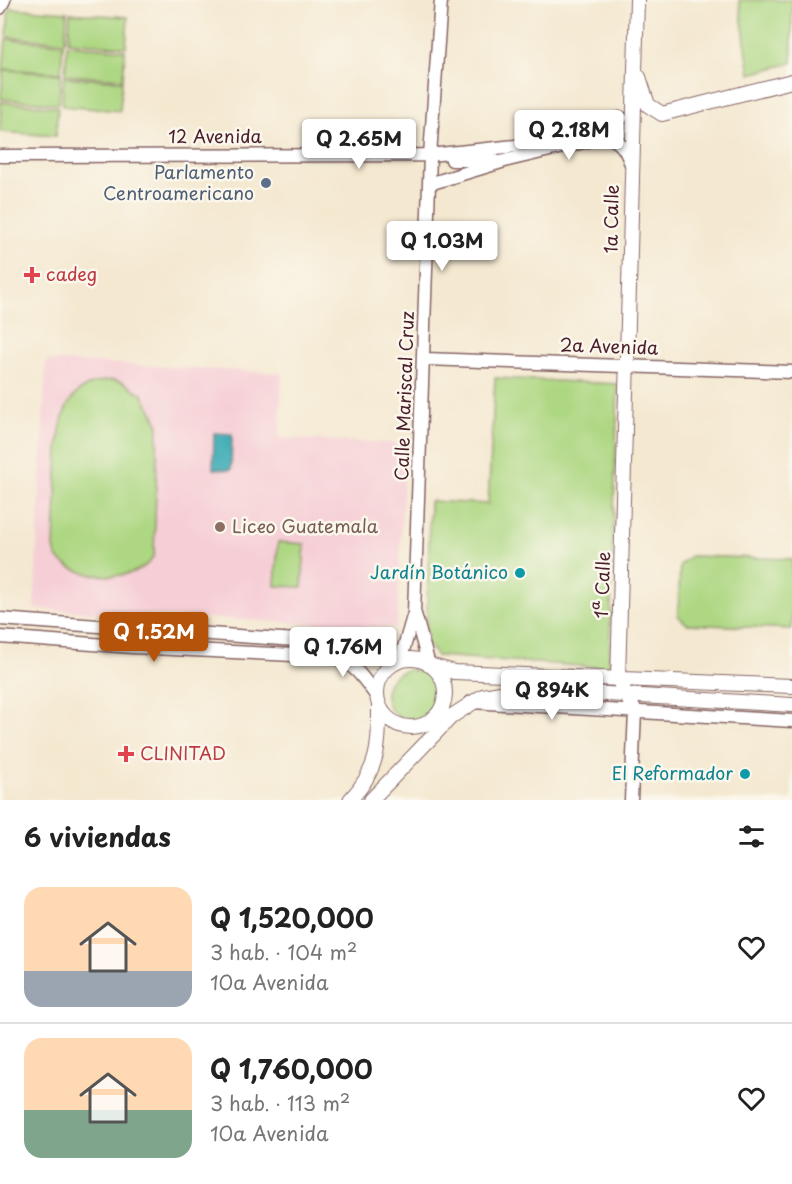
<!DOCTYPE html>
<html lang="es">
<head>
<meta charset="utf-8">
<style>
	:root { --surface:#fff; --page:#f2f2f2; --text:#222; --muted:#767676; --line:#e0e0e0; --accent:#b45309 }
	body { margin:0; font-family:"Playpen Sans",sans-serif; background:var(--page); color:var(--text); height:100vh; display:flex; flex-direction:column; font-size:22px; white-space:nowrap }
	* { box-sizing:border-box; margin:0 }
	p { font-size:20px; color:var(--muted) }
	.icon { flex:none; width:33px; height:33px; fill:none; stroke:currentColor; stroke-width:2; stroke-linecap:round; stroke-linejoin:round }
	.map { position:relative; height:800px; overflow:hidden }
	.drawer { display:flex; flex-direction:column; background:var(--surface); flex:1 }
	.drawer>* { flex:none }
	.price { position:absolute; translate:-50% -51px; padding:0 14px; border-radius:6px; background:#fff; color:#222; font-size:20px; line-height:39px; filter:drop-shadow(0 2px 3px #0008) }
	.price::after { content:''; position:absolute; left:50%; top:36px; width:18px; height:14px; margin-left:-9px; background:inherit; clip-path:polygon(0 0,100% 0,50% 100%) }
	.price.active { background:var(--accent); color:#fff }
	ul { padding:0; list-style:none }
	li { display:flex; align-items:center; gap:18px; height:150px; padding:0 24px }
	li+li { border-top:2px solid var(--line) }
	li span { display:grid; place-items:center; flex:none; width:168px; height:120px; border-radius:18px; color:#555 }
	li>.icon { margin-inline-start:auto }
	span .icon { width:72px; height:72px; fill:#fffc; stroke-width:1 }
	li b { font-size:26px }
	h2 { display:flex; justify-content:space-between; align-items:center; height:72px; padding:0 24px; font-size:26px }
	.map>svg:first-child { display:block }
	.built { fill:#f6cfd6 }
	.green { fill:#add782; stroke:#7c7b56; stroke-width:1.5 }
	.water { fill:#38aab3; stroke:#41646f; stroke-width:1.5 }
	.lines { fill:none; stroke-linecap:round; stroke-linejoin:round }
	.secondary-casing { stroke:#866565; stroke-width:15 }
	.primary-casing { stroke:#866565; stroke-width:16 }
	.secondary { stroke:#fff; stroke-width:12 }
	.primary { stroke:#fff; stroke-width:14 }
	.service-dot { fill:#5c6f8a; stroke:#fbf7ec; stroke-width:2 }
	.health-dot { fill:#e0444e; stroke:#fbf7ec; stroke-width:2 }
	.education-dot { fill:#8d6e63; stroke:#fbf7ec; stroke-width:2 }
	.culture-dot { fill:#0f9aa8; stroke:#fbf7ec; stroke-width:2 }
	.labels { text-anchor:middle; stroke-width:5; stroke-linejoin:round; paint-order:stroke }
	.street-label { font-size:18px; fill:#4a1f2b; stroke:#fbf7ec }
	.service-label { font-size:18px; fill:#4e5e75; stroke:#fbf7ec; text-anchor:end }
	.health-label { font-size:18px; fill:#be3a42; stroke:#fbf7ec; text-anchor:start }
	.education-label { font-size:18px; fill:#785e54; stroke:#fbf7ec; text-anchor:start }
	.culture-label { font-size:18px; fill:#0d838f; stroke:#fbf7ec; text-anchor:end }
</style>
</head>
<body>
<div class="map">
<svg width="792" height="800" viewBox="0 0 792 800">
	<rect width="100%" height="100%" fill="#fbf7ec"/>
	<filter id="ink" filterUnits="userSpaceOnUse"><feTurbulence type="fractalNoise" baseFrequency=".0167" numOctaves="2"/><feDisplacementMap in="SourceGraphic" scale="12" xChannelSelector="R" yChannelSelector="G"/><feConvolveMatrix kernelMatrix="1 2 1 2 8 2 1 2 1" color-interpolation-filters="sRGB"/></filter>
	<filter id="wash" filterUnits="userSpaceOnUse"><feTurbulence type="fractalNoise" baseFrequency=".008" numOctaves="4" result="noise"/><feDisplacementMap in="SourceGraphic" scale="24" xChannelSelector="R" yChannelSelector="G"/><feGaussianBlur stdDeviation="1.35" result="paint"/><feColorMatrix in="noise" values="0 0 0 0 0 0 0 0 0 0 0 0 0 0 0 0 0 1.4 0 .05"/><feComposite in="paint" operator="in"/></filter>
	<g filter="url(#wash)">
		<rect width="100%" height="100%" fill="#f4e8d0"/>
		<!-- built -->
		<path class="built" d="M46,360l236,13 -3,65 126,6 -8,184 -363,-19z"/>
		<!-- green -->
		<path class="green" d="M739,0h53v63l-42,11z
			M9,8l58,4 -2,30 -58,-5z
			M70,13l58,4 -2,30 -58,-5z
			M6,39l57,5 -2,29 -58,-4z
			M67,45l58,5 -2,29 -58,-4z
			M3,70l58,4 -2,30 -58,-5z
			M64,77l58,4 -2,30 -58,-5z
			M1,102l57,5 -2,29 -56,-4z
			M495,378l123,6 -9,284 -172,-12 -11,-14 4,-141 58,3z
			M113,380l10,2 19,12 16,29 -4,132c-13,30 -81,25 -98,1l-2,-9c1,-24 2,-49 3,-73 2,-42 0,-92 56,-94z
			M278,542l27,2 -3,43 -27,-1z
			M691,556l101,3v70l-105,-5 -9,-8 2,-51z
			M386 695a25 25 0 1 1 50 0a25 25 0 1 1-50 0Z"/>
		<!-- water -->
		<path class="water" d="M214,433l18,1 -1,36 -18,-1z"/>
	</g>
	<g filter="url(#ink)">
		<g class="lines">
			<defs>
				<path id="secondary" d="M0,8l4,-8
					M0,156l430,-1 85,-9 106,-28
					M452,160h43
					M429,184l79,-24 97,-23c15,2 21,13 26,27
					M425,359l367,13
					M415,614l14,51
					M0,619l309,22 65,8 26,12 14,-48 16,-458 11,-155
					M0,637l132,10 202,10c21,7 31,23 43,40
					M471,702l321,19
					M631,800l4,-88"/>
				<path id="primary" d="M639,77l9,28 14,9 130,-33
					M377 693a34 34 0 1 1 68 0a34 34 0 1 1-68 0Z
					M429,665l25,7 338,14
					M635,712l-17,-33 19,-679
					M350,800c29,-31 29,-54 29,-94
					M371,800l81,-84 31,-20 40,-7 269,16"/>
			</defs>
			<!-- secondary casing -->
			<use href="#secondary" class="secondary-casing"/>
			<!-- primary casing -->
			<use href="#primary" class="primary-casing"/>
			<!-- secondary -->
			<use href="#secondary" class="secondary"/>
			<!-- primary -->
			<use href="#primary" class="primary"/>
		</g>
	</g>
	<!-- markers -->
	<circle class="service-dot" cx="266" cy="183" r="6"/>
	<g class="health-dot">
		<path d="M29 266h6v6h6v6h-6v6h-6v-6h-6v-6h6z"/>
		<path d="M123 745h6v6h6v6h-6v6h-6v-6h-6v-6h6z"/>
	</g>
	<circle class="education-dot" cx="220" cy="527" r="6"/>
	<g class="culture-dot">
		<circle cx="520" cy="573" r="6"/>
		<circle cx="745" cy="774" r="6"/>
	</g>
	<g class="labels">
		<!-- street labels -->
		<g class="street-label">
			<text x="215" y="143">12 Avenida</text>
			<text transform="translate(612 219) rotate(-89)" y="6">1a Calle</text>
			<text transform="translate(609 347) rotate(2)" y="6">2a Avenida</text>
			<text transform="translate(405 396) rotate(-88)" y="6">Calle Mariscal Cruz</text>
			<text transform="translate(603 585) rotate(-88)" y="6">1ª Calle</text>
		</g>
		<!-- service labels -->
		<g class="service-label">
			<text x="254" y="179">Parlamento<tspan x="254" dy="21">Centroamericano</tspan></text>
		</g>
		<!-- health labels -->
		<g class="health-label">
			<text x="46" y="281">cadeg</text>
			<text x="140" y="760">CLINITAD</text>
		</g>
		<!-- education labels -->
		<g class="education-label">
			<text x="232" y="533">Liceo Guatemala</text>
		</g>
		<!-- culture labels -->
		<g class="culture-label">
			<text x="508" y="579">Jardín Botánico</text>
			<text x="733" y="780">El Reformador</text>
		</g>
	</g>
</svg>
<b class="price" style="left:569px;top:161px">Q 2.18M</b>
<b class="price" style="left:359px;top:170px">Q 2.65M</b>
<b class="price" style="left:442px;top:272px">Q 1.03M</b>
<b class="price active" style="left:154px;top:663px">Q 1.52M</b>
<b class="price" style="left:343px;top:678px">Q 1.76M</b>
<b class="price" style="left:552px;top:721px">Q 894K</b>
</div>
<section class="drawer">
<h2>6 viviendas<svg class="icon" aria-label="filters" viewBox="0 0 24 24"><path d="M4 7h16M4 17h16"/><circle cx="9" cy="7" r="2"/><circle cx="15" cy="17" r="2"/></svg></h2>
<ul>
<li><span style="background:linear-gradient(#ffd9b3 70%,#9aa5b1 0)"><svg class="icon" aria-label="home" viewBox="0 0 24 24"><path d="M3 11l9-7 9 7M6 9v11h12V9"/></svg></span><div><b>Q 1,520,000</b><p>3 hab. · 104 m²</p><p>10a Avenida</p></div><svg class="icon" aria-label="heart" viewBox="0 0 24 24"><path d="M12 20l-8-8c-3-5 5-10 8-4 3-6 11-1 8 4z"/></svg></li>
<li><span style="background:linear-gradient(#ffd9b3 60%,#7fa58c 0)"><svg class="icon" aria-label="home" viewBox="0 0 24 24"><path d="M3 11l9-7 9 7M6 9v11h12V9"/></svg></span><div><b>Q 1,760,000</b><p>3 hab. · 113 m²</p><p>10a Avenida</p></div><svg class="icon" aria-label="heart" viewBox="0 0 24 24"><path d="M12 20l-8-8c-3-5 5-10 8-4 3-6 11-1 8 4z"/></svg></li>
</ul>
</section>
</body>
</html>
